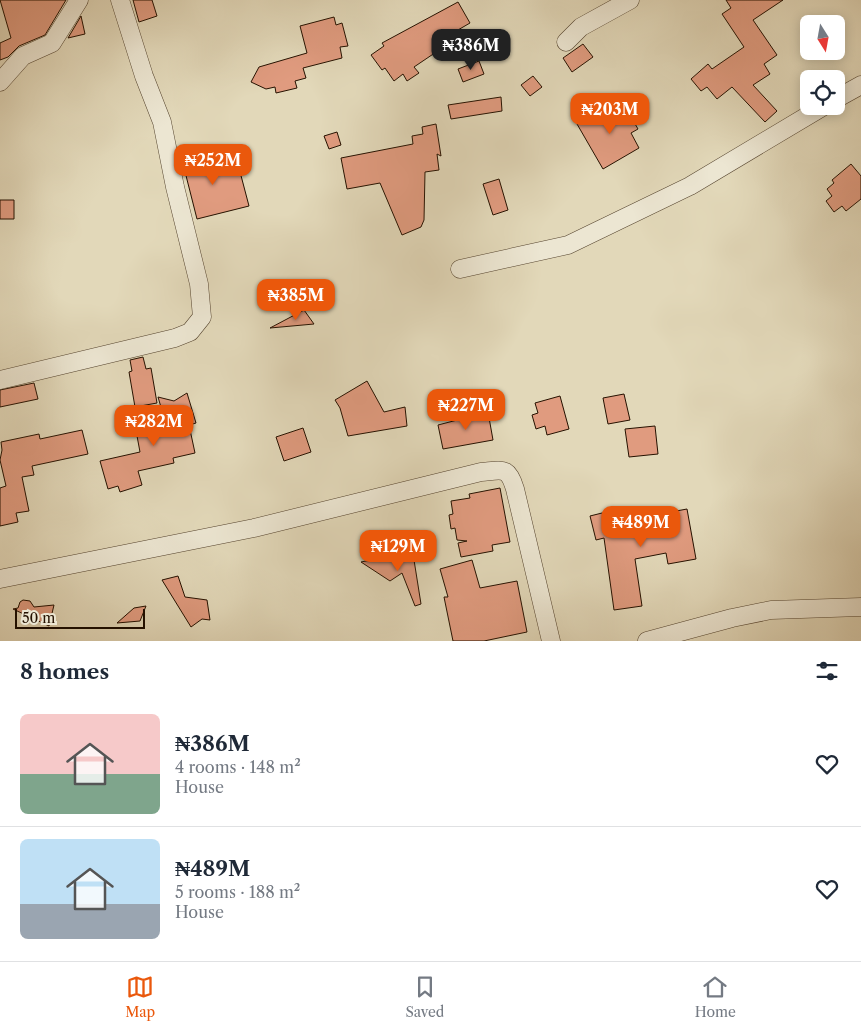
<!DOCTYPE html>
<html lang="en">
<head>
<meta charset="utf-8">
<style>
	:root { --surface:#fff; --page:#f6f6f7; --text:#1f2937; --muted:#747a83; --line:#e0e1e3; --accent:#ea580c }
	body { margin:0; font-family:"Libre Caslon Text",serif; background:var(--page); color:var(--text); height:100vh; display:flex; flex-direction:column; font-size:19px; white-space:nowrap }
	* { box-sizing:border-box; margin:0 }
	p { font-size:16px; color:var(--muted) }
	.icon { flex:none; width:28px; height:28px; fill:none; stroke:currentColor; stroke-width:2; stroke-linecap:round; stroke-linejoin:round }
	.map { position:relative; height:641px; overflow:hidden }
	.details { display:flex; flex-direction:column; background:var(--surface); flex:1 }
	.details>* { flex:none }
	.needle { width:32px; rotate:169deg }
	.controls { position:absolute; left:800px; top:15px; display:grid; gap:10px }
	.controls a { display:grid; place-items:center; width:45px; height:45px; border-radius:8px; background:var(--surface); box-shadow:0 2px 12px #0003; font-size:25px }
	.scale { position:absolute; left:15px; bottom:12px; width:130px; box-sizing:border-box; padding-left:5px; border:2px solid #251100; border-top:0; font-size:14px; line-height:18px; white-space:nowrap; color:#251100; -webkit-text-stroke:4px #ece6d2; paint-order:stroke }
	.price { position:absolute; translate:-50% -42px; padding:0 11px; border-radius:10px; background:var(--accent); color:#fff; font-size:16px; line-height:32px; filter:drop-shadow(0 1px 2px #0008) }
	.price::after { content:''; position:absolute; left:50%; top:30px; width:15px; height:11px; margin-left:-8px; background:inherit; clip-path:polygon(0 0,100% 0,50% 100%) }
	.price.on { background:#222; color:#fff }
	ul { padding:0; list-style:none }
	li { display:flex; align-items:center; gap:15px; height:125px; padding:0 20px }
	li+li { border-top:1px solid var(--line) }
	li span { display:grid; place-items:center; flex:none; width:140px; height:100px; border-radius:8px; color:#555 }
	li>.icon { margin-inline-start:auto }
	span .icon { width:60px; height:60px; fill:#fffc; stroke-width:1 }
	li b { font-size:21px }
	h2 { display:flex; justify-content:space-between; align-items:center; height:60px; padding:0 20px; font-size:21px }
	.tabs { display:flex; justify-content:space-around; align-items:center; height:70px; border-top:1px solid var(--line); background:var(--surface); font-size:14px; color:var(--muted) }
	.tabs a { display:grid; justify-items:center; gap:2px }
	.tabs .on { color:var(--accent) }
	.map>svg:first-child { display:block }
	.building { fill:#e09b7f; stroke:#251100 }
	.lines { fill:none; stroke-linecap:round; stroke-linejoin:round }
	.minor-casing { stroke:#54432e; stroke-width:19 }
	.minor { stroke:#ece6d2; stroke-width:18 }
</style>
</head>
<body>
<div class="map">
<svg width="861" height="641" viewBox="0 0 861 641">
	<rect width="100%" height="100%" fill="#e2d8b9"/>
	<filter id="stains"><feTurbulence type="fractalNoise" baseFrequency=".004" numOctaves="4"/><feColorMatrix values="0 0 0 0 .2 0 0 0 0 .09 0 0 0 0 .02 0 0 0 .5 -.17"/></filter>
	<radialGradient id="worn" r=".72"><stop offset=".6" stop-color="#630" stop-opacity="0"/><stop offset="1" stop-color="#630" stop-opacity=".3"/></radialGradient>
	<!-- building -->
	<path class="building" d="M0,0h66l-21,35 -26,11 -11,11 -8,3v-17l11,-5z
		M133,0h19l5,16 -18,6z
		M726,0h57l-30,20 24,35 -13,9 6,10 -17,11 24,26 -12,11 -33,-35 -15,12 -10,-12 -6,4 -10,-12 17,-15 4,5 32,-22 -22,-33 9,-6z
		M458,2l12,21 -19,11 3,6 -40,27 5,6 -12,8 -4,-7 -9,7 -9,-13 -3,2 -11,-15 13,-9 -2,-3z
		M81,16l4,18 -17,4z
		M334,17l2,8 6,-2 6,23 -8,1 2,11 -39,10 3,10 -11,3 2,7 -21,5 -1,-6 -9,2 -15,-7 8,-15 48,-14 -7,-27z
		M583,44l10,13 -21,15 -9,-14z
		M479,61l5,13 -21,8 -5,-13z
		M533,76l9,11 -12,9 -9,-11z
		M501,97l1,14 -51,8 -3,-14z
		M615,103l6,11 6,-4 11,19 -7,4 8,15 -36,21 -26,-45z
		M436,124l5,32 -4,-2 2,16 -14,2 -1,48 -3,7 -19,8 -22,-52 -33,6 -6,-31 72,-14 -1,-8 11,-2 -1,-7z
		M337,132l4,13 -12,4 -5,-13z
		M193,145l6,25 35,-8 5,6 10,38 -52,13 -18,-71z
		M851,164l10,12v23l-15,12 -4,-5 -8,6 -8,-11 6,-5 -5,-7 7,-6 -2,-3z
		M499,179l9,31 -15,5 -10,-31z
		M0,200h14v19h-14z
		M304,310l10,14 -44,4z
		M143,357l3,12 5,-1 6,35 -22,4 -6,-35 3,-1 -2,-11z
		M367,381l17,31 21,-5 2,19 -59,10 -8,-28 -5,-8z
		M34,383l4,16 -38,8v-17z
		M187,393l9,30 -7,2 6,28 -22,5 1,5 -36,8 4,14 -22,7 -2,-6 -10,3 -8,-28 40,-9 -3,-16 31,-5 -10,-34 16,4z
		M624,394l6,26 -22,4 -5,-26z
		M560,396l9,33 -22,6 -2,-9 -9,3 -4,-14 6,-2 -3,-10z
		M488,412l5,28 -50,9 -5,-24z
		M655,426l3,28 -29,3 -4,-28z
		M303,428l8,24 -27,9 -8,-24z
		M82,430l6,24 -56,12 2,9 -12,2 7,34 -13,2 2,9 -18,4v-38l6,-2 -6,-26 2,-10 -1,-8 38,-8 1,5z
		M500,488l10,54 -18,3 1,6 -32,6 -3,-14 9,-2 -10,-1 -2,-12 -4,1 -2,-14 4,-1 -2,-13 19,-3 -1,-4z
		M687,509l9,50 -28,5 -2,-11 -31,6 7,47 -28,4 -10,-72 -8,2 -6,-24 24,-6 3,12z
		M406,553l1,8 7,-1 7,44 -6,2 -13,-33 -12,8 -29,-19z
		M472,560l8,28 37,-7 10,51 -43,9h-31l-9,-44h4l-8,-28z
		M178,576l7,21 22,3 3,20 -8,-1 -11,8 -29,-47z
		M23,600l7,1 4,6 20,-2 -5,21 -36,-17 5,-1 2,-6z
		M146,606l-6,15 -23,2 17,-15z"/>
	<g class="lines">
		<defs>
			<path id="minor" d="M566,42l15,-15 49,-27
				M0,82l23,-26 29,-13 27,-43
				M836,99l25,-14
				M460,269l108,-24 122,-59 134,-80
				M0,380l175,-42 15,-6 12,-15 -3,-33 -24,-97 -13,-65 -18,-46 -24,-76
				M0,579l254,-51 227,-56c22,-2 27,-6 34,17l36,152
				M647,641l85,-23 39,-8 90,-3"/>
		</defs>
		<!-- minor casing -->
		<use href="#minor" class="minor-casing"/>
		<!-- minor -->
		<use href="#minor" class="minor"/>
	</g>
	<rect width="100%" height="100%" filter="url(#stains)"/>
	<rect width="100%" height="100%" fill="url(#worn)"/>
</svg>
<div class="controls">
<a><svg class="needle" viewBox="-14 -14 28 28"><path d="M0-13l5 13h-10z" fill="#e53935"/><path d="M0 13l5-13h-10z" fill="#747a83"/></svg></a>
<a><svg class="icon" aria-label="locate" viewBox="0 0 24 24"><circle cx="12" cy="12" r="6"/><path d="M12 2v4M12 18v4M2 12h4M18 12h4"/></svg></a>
</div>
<div class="scale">50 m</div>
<b class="price on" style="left:471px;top:71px">₦386M</b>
<b class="price" style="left:610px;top:135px">₦203M</b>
<b class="price" style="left:213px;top:186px">₦252M</b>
<b class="price" style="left:296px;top:321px">₦385M</b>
<b class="price" style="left:466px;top:431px">₦227M</b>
<b class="price" style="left:154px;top:447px">₦282M</b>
<b class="price" style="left:641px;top:548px">₦489M</b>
<b class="price" style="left:398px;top:572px">₦129M</b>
</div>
<section class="details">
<h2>8 homes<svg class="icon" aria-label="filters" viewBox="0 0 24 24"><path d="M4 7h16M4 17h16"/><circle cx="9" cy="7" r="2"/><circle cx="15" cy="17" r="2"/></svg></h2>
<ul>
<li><span style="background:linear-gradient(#f6c9c9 60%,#7fa58c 0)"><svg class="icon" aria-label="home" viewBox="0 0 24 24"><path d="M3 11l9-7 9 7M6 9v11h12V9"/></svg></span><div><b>₦386M</b><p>4 rooms · 148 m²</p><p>House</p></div><svg class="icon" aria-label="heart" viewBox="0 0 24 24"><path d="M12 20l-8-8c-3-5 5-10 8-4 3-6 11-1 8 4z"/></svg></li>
<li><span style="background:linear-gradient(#bfe0f5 65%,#9aa5b1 0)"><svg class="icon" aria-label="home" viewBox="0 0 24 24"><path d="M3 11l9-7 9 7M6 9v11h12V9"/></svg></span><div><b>₦489M</b><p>5 rooms · 188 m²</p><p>House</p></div><svg class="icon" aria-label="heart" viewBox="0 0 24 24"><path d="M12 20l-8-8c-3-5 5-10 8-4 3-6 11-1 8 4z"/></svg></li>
</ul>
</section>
<nav class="tabs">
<a class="on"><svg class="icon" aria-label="map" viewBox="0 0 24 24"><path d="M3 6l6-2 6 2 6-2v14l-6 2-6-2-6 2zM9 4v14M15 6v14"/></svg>Map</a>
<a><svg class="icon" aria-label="saved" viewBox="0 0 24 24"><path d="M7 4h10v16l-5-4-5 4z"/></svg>Saved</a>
<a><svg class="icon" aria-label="home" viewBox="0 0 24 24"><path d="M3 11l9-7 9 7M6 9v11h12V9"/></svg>Home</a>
</nav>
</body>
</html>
